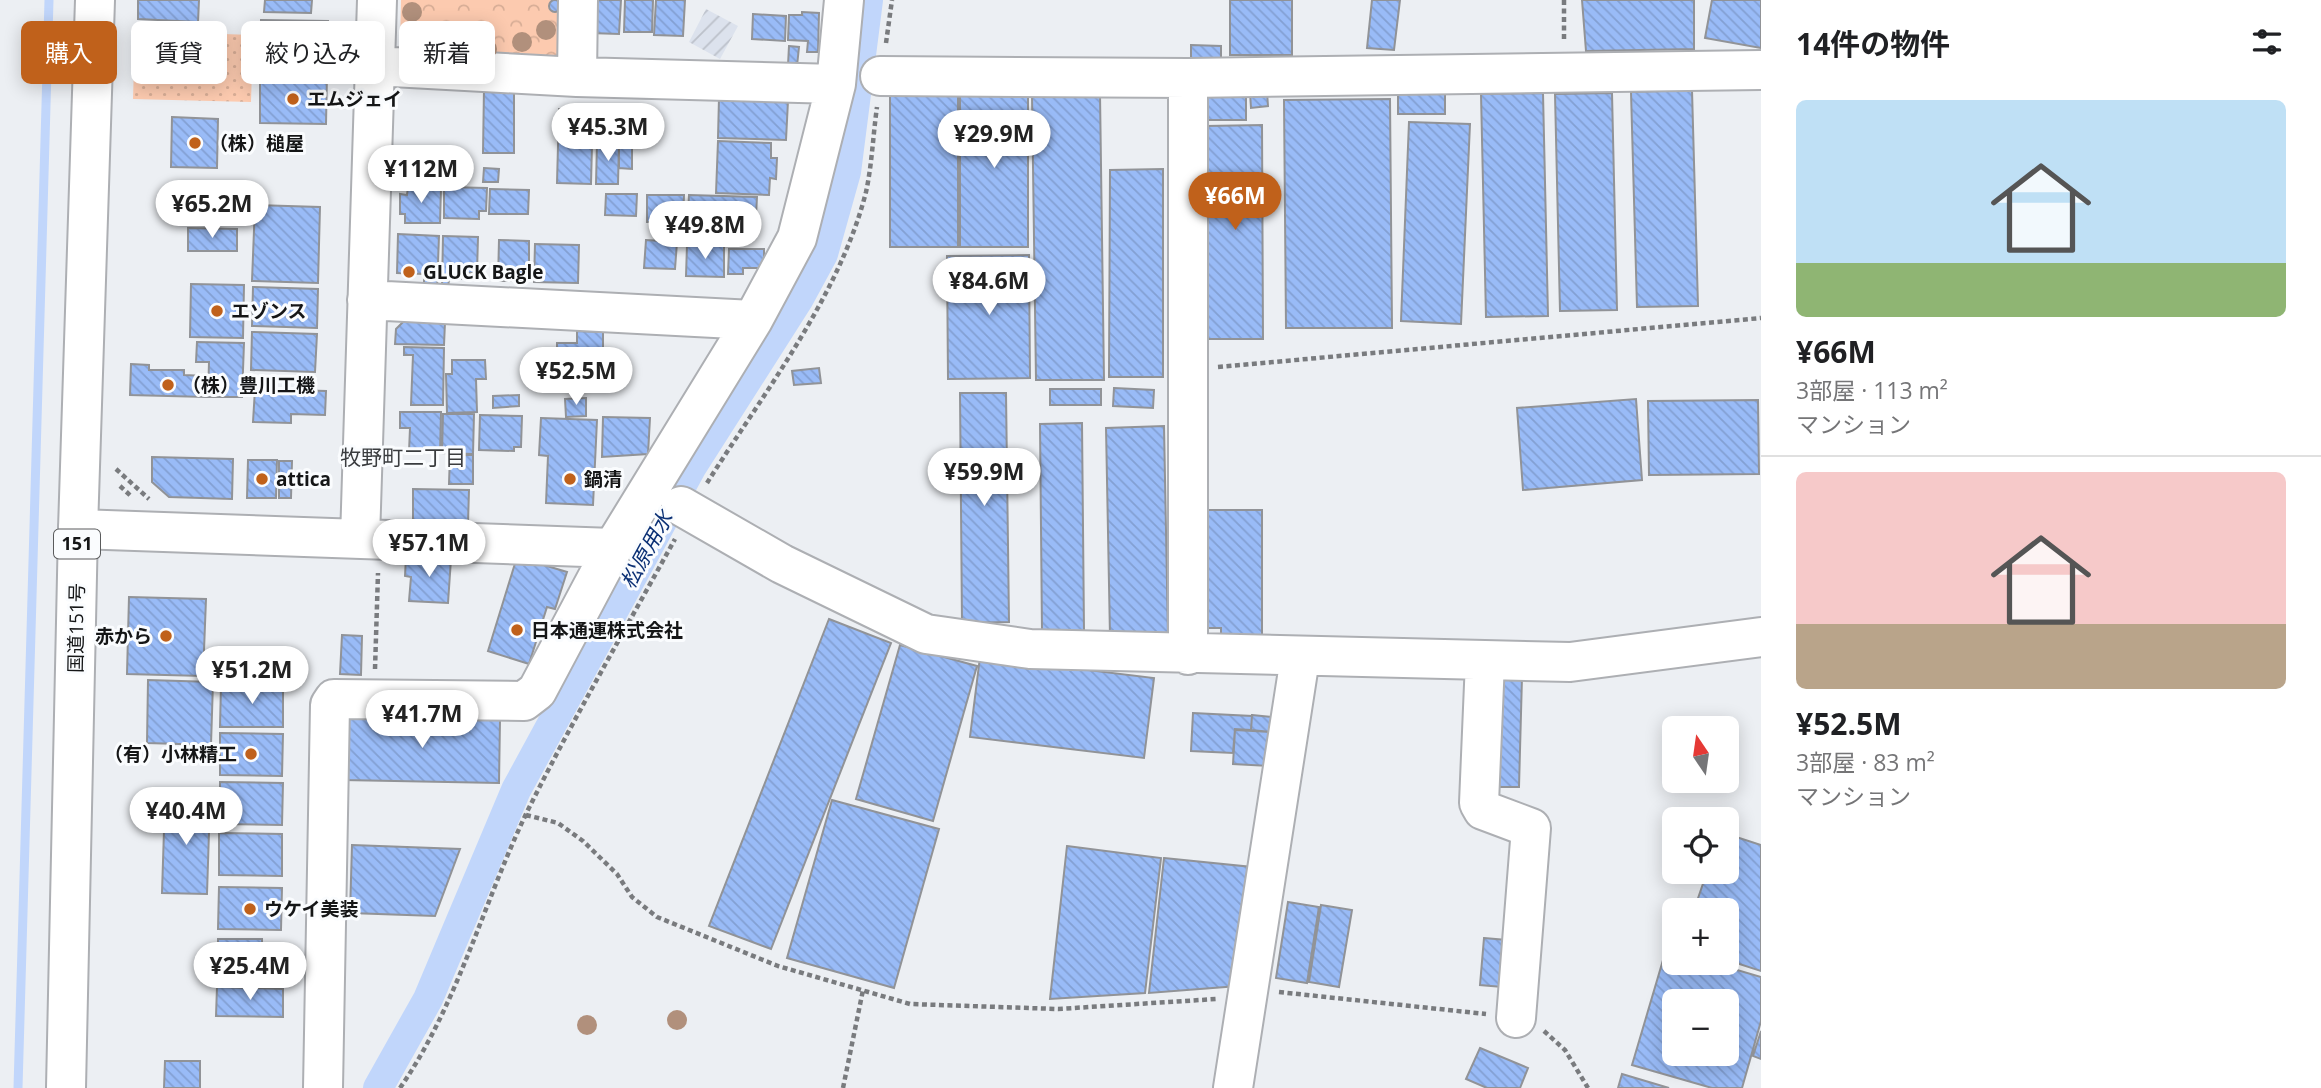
<!DOCTYPE html>
<html lang="ja">
<head>
<meta charset="utf-8">
<style>
	:root { --surface:#fff; --page:#f6f6f6; --text:#202124; --muted:#757577; --line:#e0e0e0; --accent:#c0611b }
	body { margin:0; font-family:"Open Sans","Noto Sans JP",sans-serif; background:var(--page); color:var(--text); height:100vh; display:flex; flex-direction:column; font-size:26px; white-space:nowrap }
	* { box-sizing:border-box; margin:0 }
	p { font-size:23px; color:var(--muted) }
	.icon { flex:none; width:38px; height:38px; fill:none; stroke:currentColor; stroke-width:2; stroke-linecap:round; stroke-linejoin:round }
	.map { position:relative; flex:1; overflow:hidden }
	.panel { display:flex; flex-direction:column; background:var(--surface); width:560px }
	.panel>* { flex:none }
	.top-card { position:absolute; left:21px; top:21px; width:665px; height:63px; display:flex; gap:14px }
	.needle { width:46px; rotate:347deg }
	.buttons { position:absolute; left:1662px; top:716px; display:grid; gap:14px }
	.buttons a { display:grid; place-items:center; width:77px; height:77px; border-radius:10px; background:var(--surface); box-shadow:0 4px 18px #0003; font-size:35px }
	.price { position:absolute; translate:-50% -60px; padding:0 16px; border-radius:24px; background:#fff; color:#222; font-size:23px; line-height:46px; filter:drop-shadow(0 2px 4px #0008) }
	.price::after { content:''; position:absolute; left:50%; top:42px; width:21px; height:16px; margin-left:-10px; background:inherit; clip-path:polygon(0 0,100% 0,50% 100%) }
	.price.selected { background:var(--accent); color:#fff }
	ul { padding:0; list-style:none }
	li { display:grid; align-content:center; gap:14px; height:371px; padding:0 35px }
	li+li { border-top:2px solid var(--line) }
	li span { display:grid; place-items:center; height:217px; border-radius:10px; color:#555 }
	li>.icon { margin-inline-start:auto }
	span .icon { width:126px; height:126px; fill:#fffc; stroke-width:1 }
	li b { font-size:30px }
	h2 { display:flex; justify-content:space-between; align-items:center; height:84px; padding:0 35px; font-size:30px }
	.chip { padding:0 24px; border-radius:10px; background:var(--surface); box-shadow:0 4px 18px #0003; font-size:24px; line-height:63px }
	.chip.selected { background:var(--accent); color:#fff }
	main { display:flex; flex:1; min-height:0 }
	.map>svg:first-child { display:block }
	.industrial { fill:url(#industrial-furrows) }
	.grass { fill:url(#grass-dots) }
	.park { fill:url(#park-crowns) }
	.lines { fill:none; stroke-linecap:round; stroke-linejoin:round }
	.stream { stroke:#c1d6fb; stroke-width:9 }
	.canal { stroke:#c1d6fb; stroke-width:30 }
	.building { fill:url(#building-back-hatch); stroke:#919397; stroke-width:2; fill-rule:evenodd }
	.minor-casing { stroke:#adafb3; stroke-width:42 }
	.highway-casing { stroke:#adafb3; stroke-width:42 }
	.path { stroke:#797b7e; stroke-width:4.5; stroke-dasharray:5 3.5; stroke-linecap:butt }
	.minor { stroke:#fff; stroke-width:38 }
	.highway { stroke:#fff; stroke-width:38 }
	.tree { fill:#b1907c }
	.poi-dot { fill:#c0611b; stroke:#fafcfe; stroke-width:2.5 }
	.labels { text-anchor:middle; stroke-width:6; stroke-linejoin:round; paint-order:stroke }
	.shield { fill:#fafcfe; stroke:#5a5b5c; stroke-width:2 }
	.shield-label { font-size:18px; font-weight:bold; fill:#151617 }
	.poi-label { font-size:19px; font-weight:bold; fill:#151617; stroke:#fafcfe; text-anchor:start }
	.street-label { font-size:19px; fill:#151617; stroke:#fafcfe }
	.neighbourhood-label { font-size:21px; fill:#3a3c3f; stroke:#fafcfe }
	.water-label { font-size:21px; font-style:italic; fill:#0c3175; stroke:#fafcfe }
</style>
</head>
<body>
<main>
<div class="map">
<svg width="1761" height="1088" viewBox="0 0 1761 1088">
	<defs>
		<pattern id="industrial-furrows" width="10" height="10" patternUnits="userSpaceOnUse" patternTransform="scale(1.75)"><rect width="10" height="10" fill="#dce2ed"/><path d="M-1 1l2-2M0 10L10 0M9 11l2-2" fill="none" stroke="#bcc1ca"/></pattern>
		<pattern id="grass-dots" width="8" height="8" patternUnits="userSpaceOnUse" patternTransform="scale(1.75)"><rect width="8" height="8" fill="#fccaaf"/><path d="M2 2h.1M6 6h.1" fill="none" stroke="#d7ad96" stroke-width="1.8" stroke-linecap="round"/></pattern>
		<pattern id="park-crowns" width="20" height="18" patternUnits="userSpaceOnUse" patternTransform="scale(1.75)"><rect width="20" height="18" fill="#fccaaf"/><path d="M2 6a3 3 0 1 1 6 0M12 15a3 3 0 1 1 6 0" fill="none" stroke="#d7ad96"/></pattern>
		<pattern id="building-back-hatch" width="6" height="6" patternUnits="userSpaceOnUse" patternTransform="scale(1.75)"><rect width="6" height="6" fill="#99bbf7"/><path d="M-1 5l2 2M0 0l6 6M5-1l2 2" fill="none" stroke="#83a0d3"/></pattern>
	</defs>
	<rect width="100%" height="100%" fill="#eceff3"/>
	<!-- industrial -->
	<path class="industrial" d="M706,9l32,17 -18,33 -31,-17z"/>
	<!-- grass -->
	<path class="grass" d="M135,31l118,4 -2,67 -118,-3z"/>
	<!-- park -->
	<path class="park" d="M401,0h169l-12,62 -158,-13z"/>
	<g class="lines">
		<!-- stream -->
		<path class="stream" d="M18,1088l31,-1088"/>
		<!-- canal -->
		<path class="canal" d="M378,1088l50,-89 88,-209 175,-322 107,-168 25,-46 23,-82 22,-172"/>
	</g>
	<!-- building -->
	<path class="building" d="M138,0h61l-1,22 -60,-3z
		M265,0h47l-1,13 -47,-1z
		M592,0h29l-2,34 -29,-1z
		M625,0h28l-1,32h-28z
		M656,0h29l-2,36 -29,-1z
		M1230,0h62v55h-62z
		M1372,0h28l-6,50 -27,-2z
		M1582,0h112v49l-108,2z
		M1712,0h49v48l-56,-10z
		M549 6a6 6 0 1 1 12 0a6 6 0 1 1-12 0Z
		M802,12l17,1 -1,39h-11l1,-11 -20,-1 1,-25h13z
		M753,14l33,2 -1,25 -33,-2z
		M261,20l67,1 -1,48 -66,-1z
		M1191,45l30,1v15l-30,-1z
		M789,46l10,1 -2,19 -9,-1z
		M260,74l67,1 -1,49 -66,-1z
		M484,88h30v65h-31z
		M1692,90l6,216 -61,1 -6,-215z
		M1267,92l1,14 -17,2 -1,-15z
		M1398,93h47v21h-47z
		M1543,93l5,223 -62,1 -5,-223z
		M1612,93l5,217 -57,1 -5,-217z
		M890,94h68v153h-68z
		M960,94h68v153h-68z
		M1100,94l4,286h-68l-4,-285z
		M1207,97h39v23h-39z
		M719,98l69,3 -2,39 -68,-2z
		M1390,99l2,229h-106l-2,-228z
		M559,109l24,1 -1,35h10l-1,39 -34,-1z
		M172,117l46,2 -1,49 -46,-1z
		M1409,122l61,2 -9,200 -60,-3z
		M1262,125l1,214h-56l-1,-213z
		M718,141l53,2v15h6l-1,21 -6,-1 -1,17 -53,-2z
		M597,142h22l-1,42h-22z
		M619,147h13v22l-13,-1z
		M484,168l15,1 -1,13h-15z
		M1163,169v208h-54l1,-207z
		M187,186l53,1 -1,29 -53,-1z
		M408,187l33,1 -1,35h-35v-9h-5v-20l7,1z
		M444,187l43,1 -1,23h-7v8l-35,-1z
		M490,189l39,1 -1,24h-39z
		M606,194h31l-1,22 -31,-1z
		M647,195h37l-1,27h-36z
		M689,195l68,2 -2,37 -68,-3z
		M255,205l65,2 -2,76 -66,-2z
		M188,228l49,1v22h-49z
		M398,234l41,2 -2,53 -13,-1v-14l-27,-1z
		M443,236l35,1 -1,36h-16v6h-12l-1,9h-6z
		M499,240l30,1v40h-31z
		M646,240l31,2 -2,27 -31,-1z
		M535,244l44,1 -1,38 -44,-1z
		M687,245h37v32l-38,-1z
		M729,249h35v19h-21v6h-15z
		M1029,255l1,123 -82,1 -1,-123z
		M191,284l53,1 -1,53 -53,-1z
		M253,287l65,2 -1,39 -65,-2z
		M404,321l41,1 -1,23 -49,-1 1,-15z
		M577,331l26,1v49h-9l-1,7h-36v-45h20z
		M252,332l65,2 -2,38 -64,-2z
		M197,342l47,1 -2,54h-34l1,-35h-13z
		M404,347l40,1 -1,57h-32l2,-50h-9z
		M452,360h33l1,19h-10l1,33 -30,1 -1,-39h6z
		M131,364l18,1v5h35v5l22,1v21l-76,-2z
		M819,368l2,15 -27,2 -2,-14z
		M1114,388l40,2 -1,18 -40,-2z
		M255,389l71,2 -1,24 -34,-1v9l-38,-1z
		M1050,389h51v16h-51z
		M960,393h46l3,229 -47,1z
		M519,395v11l-26,2v-12z
		M586,398v18l-20,1 -1,-18z
		M1636,399l6,81 -119,10 -6,-82z
		M1758,400l1,74 -110,1 -1,-74z
		M400,412h41l-1,41 -31,-1 1,-24h-10z
		M443,414h31l-1,40 -31,-1z
		M480,415l42,1 -1,31h-7v4l-35,-1z
		M603,417l47,1 -2,36 -46,3z
		M541,418l56,2 -4,85 -47,-2 2,-47 -9,-1z
		M1082,423l2,208h-42l-2,-207z
		M1164,426l4,209 -58,1 -4,-208z
		M450,455h23v29h-24z
		M152,457l81,2 -1,40 -63,-2 -17,-15z
		M248,460h29l-1,38h-29z
		M279,461h13l-1,37h-12z
		M413,489l56,1 -1,33 -55,-1z
		M1207,510h55v129l-41,1v-12h-14z
		M406,557l45,2 -3,44 -39,-2 2,-24 -6,-1z
		M517,557l50,15 -12,37 -8,-2 -18,57 -41,-13z
		M129,597l77,2 -3,77 -76,-2z
		M829,619l62,24 -120,306 -62,-23z
		M342,635l20,1 -1,39 -21,-1z
		M900,645l77,21 -44,155 -77,-22z
		M980,657l174,21 -10,80 -174,-21z
		M1491,676l31,1 -3,110h-30z
		M148,680l65,2 -2,63 -64,-2z
		M221,685h62v42h-63z
		M1193,713l59,3 -1,14 -16,-1 -2,24 -42,-2z
		M1252,715l20,2 -1,15 -20,-2z
		M344,717l156,3 -1,63 -156,-3z
		M1235,730l36,2 -2,34 -36,-2z
		M220,733l63,1 -1,42 -62,-1z
		M220,782l63,1 -1,42 -62,-1z
		M165,799l45,2 -3,93 -45,-1z
		M832,800l107,29 -45,159 -107,-30z
		M219,833l63,1v42l-63,-1z
		M1727,834l34,11v126l-34,-11v-50h-33l13,-38h20z
		M352,845l108,4 -25,67 -85,-3z
		M1067,846l94,12 -16,135 -95,6z
		M1164,858l88,9 -14,119 -89,7z
		M219,887l63,1 -1,42 -63,-1z
		M1288,902l31,5 -12,76 -31,-5z
		M1321,905l31,5 -13,77 -30,-5z
		M1484,938l34,3 -4,47 -34,-3z
		M218,939h44v42h-44z
		M1666,950l9,2v10h35l51,15v44l-19,67h-30l-80,-23zM1675,1001h52v53h-52z
		M217,987l66,2v28l-67,-1z
		M1761,1031v28l-8,-3z
		M1480,1048l48,20 -8,20h-33l-21,-9z
		M165,1061h35v27h-36z
		M1622,1074l47,14h-51z"/>
	<g class="lines">
		<defs>
			<path id="minor" d="M374,66l203,11 259,7
				M880,76l308,2 573,-8
				M577,77l1,-77
				M367,300l386,20
				M681,506l101,58 144,70 104,15 540,13 191,-25
				M78,529l535,19
				M360,539l17,-539
				M1188,655v-577
				M1485,661l-6,142 4,7 48,18 -15,190
				M323,1088l7,-383 4,-6 190,2 13,-10 76,-143 140,-228 44,-82 39,-154 8,-84
				M1233,1088l67,-430"/>
			<path id="highway" d="M66,1088l12,-559 17,-529"/>
		</defs>
		<!-- minor casing -->
		<use href="#minor" class="minor-casing"/>
		<!-- highway casing -->
		<use href="#highway" class="highway-casing"/>
		<!-- path -->
		<path class="path" d="M1564,0v41
			M886,43l6,-43
			M1218,367l543,-49
			M116,469l33,30
			M707,483c56,-89 133,-188 159,-291 6,-27 7,-57 11,-85
			M120,486l12,11
			M375,669l3,-96
			M526,815l32,8 25,18 34,33 15,23 25,20 121,49 132,38 148,5 158,-10
			M1279,992l207,22
			M1544,1031l21,19 23,38
			M400,1088c57,-82 83,-184 126,-274 46,-93 99,-184 149,-275
			M843,1088l20,-98"/>
		<!-- minor -->
		<use href="#minor" class="minor"/>
		<!-- highway -->
		<use href="#highway" class="highway"/>
	</g>
	<!-- trees -->
	<g class="tree">
		<circle cx="412" cy="12" r="10"/>
		<circle cx="546" cy="30" r="10"/>
		<circle cx="417" cy="42" r="10"/>
		<circle cx="522" cy="42" r="10"/>
		<circle cx="456" cy="48" r="10"/>
		<circle cx="487" cy="49" r="10"/>
		<circle cx="677" cy="1020" r="10"/>
		<circle cx="587" cy="1025" r="10"/>
	</g>
	<!-- markers -->
	<g class="poi-dot">
		<circle cx="293" cy="99" r="7"/>
		<circle cx="195" cy="143" r="7"/>
		<circle cx="409" cy="272" r="7"/>
		<circle cx="217" cy="311" r="7"/>
		<circle cx="168" cy="385" r="7"/>
		<circle cx="262" cy="479" r="7"/>
		<circle cx="570" cy="479" r="7"/>
		<circle cx="517" cy="630" r="7"/>
		<circle cx="166" cy="636" r="7"/>
		<circle cx="251" cy="754" r="7"/>
		<circle cx="250" cy="909" r="7"/>
	</g>
	<g class="labels">
		<!-- shield labels -->
		<rect class="shield" x="54" y="529.5" width="46" height="29" rx="5"/>
		<g class="shield-label">
			<text x="77" y="550">151</text>
		</g>
		<!-- poi labels -->
		<g class="poi-label">
			<text x="307" y="106">エムジェイ</text>
			<text x="209" y="150">（株）槌屋</text>
			<text x="423" y="279">GLUCK Bagle</text>
			<text x="231" y="318">エゾンス</text>
			<text x="182" y="392">（株）豊川工機</text>
			<text x="276" y="486">attica</text>
			<text x="584" y="486">鍋清</text>
			<text x="531" y="637">日本通運株式会社</text>
			<text x="152" y="643" text-anchor="end">赤から</text>
			<text x="237" y="761" text-anchor="end">（有）小林精工</text>
			<text x="264" y="916">ウケイ美装</text>
		</g>
		<!-- street labels -->
		<g class="street-label">
			<text transform="translate(76 628) rotate(-89)" y="7">国道151号</text>
		</g>
		<!-- neighbourhood labels -->
		<g class="neighbourhood-label">
			<text x="403" y="465">牧野町二丁目</text>
		</g>
		<!-- water labels -->
		<g class="water-label">
			<text transform="translate(647 550) rotate(-61)" y="7">松原用水</text>
		</g>
	</g>
</svg>
<div class="buttons">
<a><svg class="needle" viewBox="-14 -14 28 28"><path d="M0-13l5 13h-10z" fill="#e53935"/><path d="M0 13l5-13h-10z" fill="#757577"/></svg></a>
<a><svg class="icon" aria-label="locate" viewBox="0 0 24 24"><circle cx="12" cy="12" r="6"/><path d="M12 2v4M12 18v4M2 12h4M18 12h4"/></svg></a>
<a>+</a>
<a>−</a>
</div>
<b class="price" style="left:608px;top:163px">¥45.3M</b>
<b class="price" style="left:994px;top:170px">¥29.9M</b>
<b class="price" style="left:421px;top:205px">¥112M</b>
<b class="price selected" style="left:1235px;top:232px">¥66M</b>
<b class="price" style="left:212px;top:240px">¥65.2M</b>
<b class="price" style="left:705px;top:261px">¥49.8M</b>
<b class="price" style="left:989px;top:317px">¥84.6M</b>
<b class="price" style="left:576px;top:407px">¥52.5M</b>
<b class="price" style="left:984px;top:508px">¥59.9M</b>
<b class="price" style="left:429px;top:579px">¥57.1M</b>
<b class="price" style="left:252px;top:706px">¥51.2M</b>
<b class="price" style="left:422px;top:750px">¥41.7M</b>
<b class="price" style="left:186px;top:847px">¥40.4M</b>
<b class="price" style="left:250px;top:1002px">¥25.4M</b>
<div class="top-card">
<a class="chip selected">購入</a>
<a class="chip">賃貸</a>
<a class="chip">絞り込み</a>
<a class="chip">新着</a>
</div>
</div>
<section class="panel">
<h2>14件の物件<svg class="icon" aria-label="filters" viewBox="0 0 24 24"><path d="M4 7h16M4 17h16"/><circle cx="9" cy="7" r="2"/><circle cx="15" cy="17" r="2"/></svg></h2>
<ul>
<li><span style="background:linear-gradient(#bfe0f5 75%,#8fb573 0)"><svg class="icon" aria-label="home" viewBox="0 0 24 24"><path d="M3 11l9-7 9 7M6 9v11h12V9"/></svg></span><div><b>¥66M</b><p>3部屋 · 113 m²</p><p>マンション</p></div></li>
<li><span style="background:linear-gradient(#f6c9c9 70%,#b9a48a 0)"><svg class="icon" aria-label="home" viewBox="0 0 24 24"><path d="M3 11l9-7 9 7M6 9v11h12V9"/></svg></span><div><b>¥52.5M</b><p>3部屋 · 83 m²</p><p>マンション</p></div></li>
</ul>
</section>
</main>
</body>
</html>
